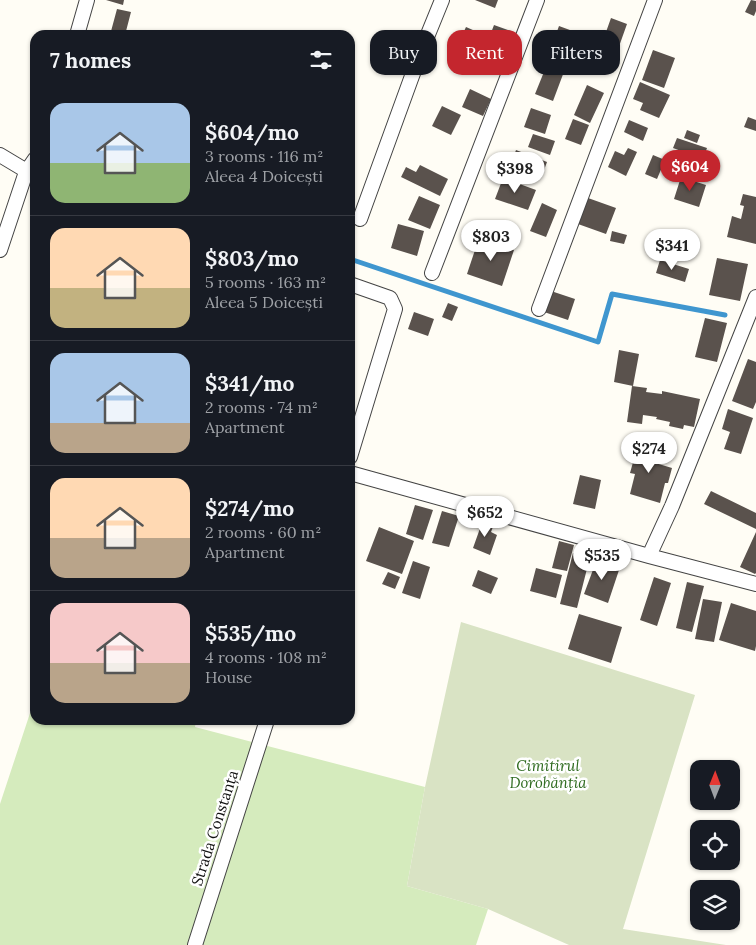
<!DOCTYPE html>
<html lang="en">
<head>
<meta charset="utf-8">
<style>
	:root { --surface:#171b24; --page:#20242c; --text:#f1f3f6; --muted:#9ea1a6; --line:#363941; --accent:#c4262e }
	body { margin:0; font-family:Lora,serif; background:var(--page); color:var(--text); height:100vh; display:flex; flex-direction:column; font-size:19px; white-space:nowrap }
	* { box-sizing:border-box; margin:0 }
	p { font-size:16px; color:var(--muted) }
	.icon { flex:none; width:28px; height:28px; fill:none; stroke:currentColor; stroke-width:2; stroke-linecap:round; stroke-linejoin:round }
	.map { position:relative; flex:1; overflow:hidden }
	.drawer { position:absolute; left:30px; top:30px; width:325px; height:695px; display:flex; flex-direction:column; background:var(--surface); border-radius:15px; box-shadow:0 1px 4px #0004 }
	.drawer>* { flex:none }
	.guide { position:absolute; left:370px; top:30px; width:310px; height:45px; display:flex; gap:10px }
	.needle { width:32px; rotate:1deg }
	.controls { position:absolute; left:690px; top:760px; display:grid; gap:10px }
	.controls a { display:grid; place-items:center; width:50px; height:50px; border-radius:10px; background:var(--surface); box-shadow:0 1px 4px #0004; font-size:25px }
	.price { position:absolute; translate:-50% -42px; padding:0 11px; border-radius:18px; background:#fff; color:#222; font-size:16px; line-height:32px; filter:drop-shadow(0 1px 2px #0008) }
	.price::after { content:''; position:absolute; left:50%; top:30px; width:15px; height:11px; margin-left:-8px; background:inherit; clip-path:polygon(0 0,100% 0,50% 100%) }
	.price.selected { background:var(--accent); color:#fff }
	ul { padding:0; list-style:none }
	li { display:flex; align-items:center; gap:15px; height:125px; padding:0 20px }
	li+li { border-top:1px solid var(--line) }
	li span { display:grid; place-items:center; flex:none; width:140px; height:100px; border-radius:15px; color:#555 }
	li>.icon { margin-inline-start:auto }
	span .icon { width:60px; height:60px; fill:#fffc; stroke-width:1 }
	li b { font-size:21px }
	h2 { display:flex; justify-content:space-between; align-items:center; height:60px; padding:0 20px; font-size:21px }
	.tag { padding:0 18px; border-radius:15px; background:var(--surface); box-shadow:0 1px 4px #0004; font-size:18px; line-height:45px }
	.tag.selected { background:var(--accent); color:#fff }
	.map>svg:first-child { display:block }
	.green { fill:#d5ebbd }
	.cemetery { fill:#d9e3c4 }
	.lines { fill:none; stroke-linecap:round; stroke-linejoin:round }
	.stream { stroke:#3f96cf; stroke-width:5 }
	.building { fill:#5a524d }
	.street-casing { stroke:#444; stroke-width:16 }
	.street { stroke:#fff; stroke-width:14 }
	.labels { text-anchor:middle; stroke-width:5; stroke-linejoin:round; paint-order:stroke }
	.park-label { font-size:15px; font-style:italic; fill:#2f6b1f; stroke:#fff }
	.street-label { font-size:15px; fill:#111; stroke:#fff }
</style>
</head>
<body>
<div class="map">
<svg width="756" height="945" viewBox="0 0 756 945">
	<rect width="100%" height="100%" fill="#fffdf5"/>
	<!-- green -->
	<path class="green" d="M35,698v22h161l-1,7 230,60 -18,99 81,23 -12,36h-476v-141z"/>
	<!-- cemetery -->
	<path class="cemetery" d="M461,622l234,73 -72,234 103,16h-157l-81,-36 -81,-23 18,-99z"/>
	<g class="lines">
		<!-- stream -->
		<path class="stream" d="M350,259l248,83 14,-48 113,21"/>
	</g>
	<!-- building -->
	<path class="building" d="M106,0h18l-1,5z
		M475,0h23l-3,8z
		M751,0l5,1v10l-2,5 -9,-4z
		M117,9l14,3 -6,23h-15z
		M611,18l16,6 -10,28 -16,-6z
		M494,25l17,6 -8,21 -17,-6z
		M559,26l19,7 -11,29 -23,-8 7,-19 4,2z
		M466,27l16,7 -4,9 5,2 -9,20 -21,-10z
		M653,50l22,8 -11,30 -22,-8z
		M548,62l17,7 -12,32 -18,-7z
		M640,82l30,13 -11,23 -19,-8 3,-7 -10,-4z
		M587,85l17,8 -14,30 -16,-8z
		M470,89l21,10 -8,17 -21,-9z
		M442,106l19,9 -10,20 -19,-9z
		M531,108l20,7 -6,19 -21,-7z
		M748,117l8,3v11l-12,-4z
		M573,119l16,6 -8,20 -16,-6z
		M629,120l19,8 -5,13 -19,-9z
		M687,130l13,5 -3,8 -13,-5z
		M533,134l22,7 -5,14 -22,-8z
		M677,138l30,10 -4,11 -30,-11z
		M628,148l9,4 -11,24 -18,-9 7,-16 9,4z
		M516,150l31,12 -6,16 -12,-5 -4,9 -18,-7z
		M653,155l12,5 -8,19 -12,-5z
		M420,165l28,14 -8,17 -39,-19 5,-10 10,5z
		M681,177l25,8 -7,22 -25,-8z
		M503,178l33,12 -8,20 -33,-11z
		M743,194l13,3v47l-29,-7 5,-21 9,3 3,-13 -4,-1z
		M419,196l21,9 -10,24 -22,-9z
		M588,198l28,10 -10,26 -28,-10z
		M542,203l15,7 -11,27 -16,-6z
		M398,224l26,7 -7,25 -26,-8z
		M612,231l15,4 -3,9 -14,-3z
		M479,238l35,12 -12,36 -35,-12z
		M717,258l31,6 -8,37 -31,-6z
		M660,260l29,9 -4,13 -29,-9z
		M551,291l24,8 -7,21 -24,-8z
		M448,303l10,4 -6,14 -10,-4z
		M414,312l20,7 -6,17 -20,-7z
		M705,318l22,5 -10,39 -22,-5z
		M619,350l20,4 -6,32 -19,-4z
		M748,359l8,3v40l-3,7 -21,-8z
		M632,386l15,2 -1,4 16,2v-3l38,8 -6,28 -10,-2 -1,4 -14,-3 1,-4 -14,-3 1,-2 -14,-2 -1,9 -15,-2z
		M728,409l25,9 -12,36 -17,-5 6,-17 -8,-3z
		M639,441l17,5 -4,16 20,6 -4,15h-3l-5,20 -30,-9 5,-20 -5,-1z
		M580,475l21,5 -6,29 -22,-5z
		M711,491l45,22v16l-52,-25z
		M415,505l18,5 -10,30 -17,-6z
		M442,511l17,5 -10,31 -17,-4z
		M483,520l11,4 -3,8 6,3 -7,20 -17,-7z
		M379,527l35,14 -12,33 -36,-13z
		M756,532v41l-1,1 -15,-7z
		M559,541l15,4 -7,26 -15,-3z
		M573,553l17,4 -13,51 -17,-4z
		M597,559l23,8 -12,36 -24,-9z
		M413,561l17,6 -10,32 -18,-6z
		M536,568l26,7 -6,23 -26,-7z
		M478,570l20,8 -7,16 -19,-8z
		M388,572l12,5 -5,12 -13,-5z
		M654,577l17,6 -14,43 -17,-6z
		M687,582l17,4 -12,46 -16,-4z
		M703,599l19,3 -8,40 -19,-3z
		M731,603l25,8v35l-1,5 -36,-11z
		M579,614l43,13 -11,36 -43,-14z
		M350,629l5,2 -5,14z"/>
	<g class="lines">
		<defs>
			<path id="street" d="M77,35l10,-35
				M0,155l35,21
				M360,219l60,-165 22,-54
				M0,250l26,-78 9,-13
				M432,273l105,-273
				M350,284l40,14 5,11 -45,148
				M539,309l116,-309
				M350,473l299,83 107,28
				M649,556l23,-50 84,-209
				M195,945l72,-225"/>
		</defs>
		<!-- street casing -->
		<use href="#street" class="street-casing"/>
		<!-- street -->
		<use href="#street" class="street"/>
	</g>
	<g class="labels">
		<!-- park labels -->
		<g class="park-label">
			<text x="548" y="771">Cimitirul<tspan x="548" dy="17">Dorobănția</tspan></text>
		</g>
		<!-- street labels -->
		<g class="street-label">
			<text transform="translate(215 828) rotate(-72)" y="5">Strada Constanța</text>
		</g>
	</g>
</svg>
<div class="controls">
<a><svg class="needle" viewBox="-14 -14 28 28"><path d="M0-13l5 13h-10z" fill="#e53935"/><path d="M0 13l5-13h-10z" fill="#9ea1a6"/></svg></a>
<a><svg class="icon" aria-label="locate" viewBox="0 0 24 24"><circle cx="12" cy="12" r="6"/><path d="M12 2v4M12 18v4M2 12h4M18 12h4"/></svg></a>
<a><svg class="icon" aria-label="layers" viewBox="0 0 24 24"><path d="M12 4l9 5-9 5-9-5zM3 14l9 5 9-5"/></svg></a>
</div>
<b class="price selected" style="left:690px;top:192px">$604</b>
<b class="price" style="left:515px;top:194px">$398</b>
<b class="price" style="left:491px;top:262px">$803</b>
<b class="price" style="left:672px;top:271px">$341</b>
<b class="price" style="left:649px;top:474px">$274</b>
<b class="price" style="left:485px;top:538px">$652</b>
<b class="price" style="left:602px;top:581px">$535</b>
<div class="guide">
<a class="tag">Buy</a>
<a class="tag selected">Rent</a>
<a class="tag">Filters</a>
</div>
<section class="drawer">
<h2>7 homes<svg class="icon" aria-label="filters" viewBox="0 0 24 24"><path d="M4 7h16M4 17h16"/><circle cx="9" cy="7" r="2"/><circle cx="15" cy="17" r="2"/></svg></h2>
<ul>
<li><span style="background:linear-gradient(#a9c7e8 60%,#8fb573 0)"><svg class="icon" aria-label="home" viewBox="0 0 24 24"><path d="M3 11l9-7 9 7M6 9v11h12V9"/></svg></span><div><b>$604/mo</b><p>3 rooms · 116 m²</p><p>Aleea 4 Doicești</p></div></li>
<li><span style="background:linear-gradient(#ffd9b3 60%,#c2b280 0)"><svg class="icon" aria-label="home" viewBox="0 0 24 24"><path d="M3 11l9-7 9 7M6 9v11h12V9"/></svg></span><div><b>$803/mo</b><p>5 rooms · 163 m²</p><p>Aleea 5 Doicești</p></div></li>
<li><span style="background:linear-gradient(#a9c7e8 70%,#b9a48a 0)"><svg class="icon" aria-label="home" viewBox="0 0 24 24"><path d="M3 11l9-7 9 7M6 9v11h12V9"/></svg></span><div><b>$341/mo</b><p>2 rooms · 74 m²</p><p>Apartment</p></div></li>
<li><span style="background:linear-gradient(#ffd9b3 60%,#b9a48a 0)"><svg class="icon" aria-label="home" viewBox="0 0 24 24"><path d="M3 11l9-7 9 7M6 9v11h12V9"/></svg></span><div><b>$274/mo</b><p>2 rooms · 60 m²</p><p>Apartment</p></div></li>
<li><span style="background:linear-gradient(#f6c9c9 60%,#b9a48a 0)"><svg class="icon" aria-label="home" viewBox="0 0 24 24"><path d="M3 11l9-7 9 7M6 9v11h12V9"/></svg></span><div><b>$535/mo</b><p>4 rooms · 108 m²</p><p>House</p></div></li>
</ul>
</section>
</div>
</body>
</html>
